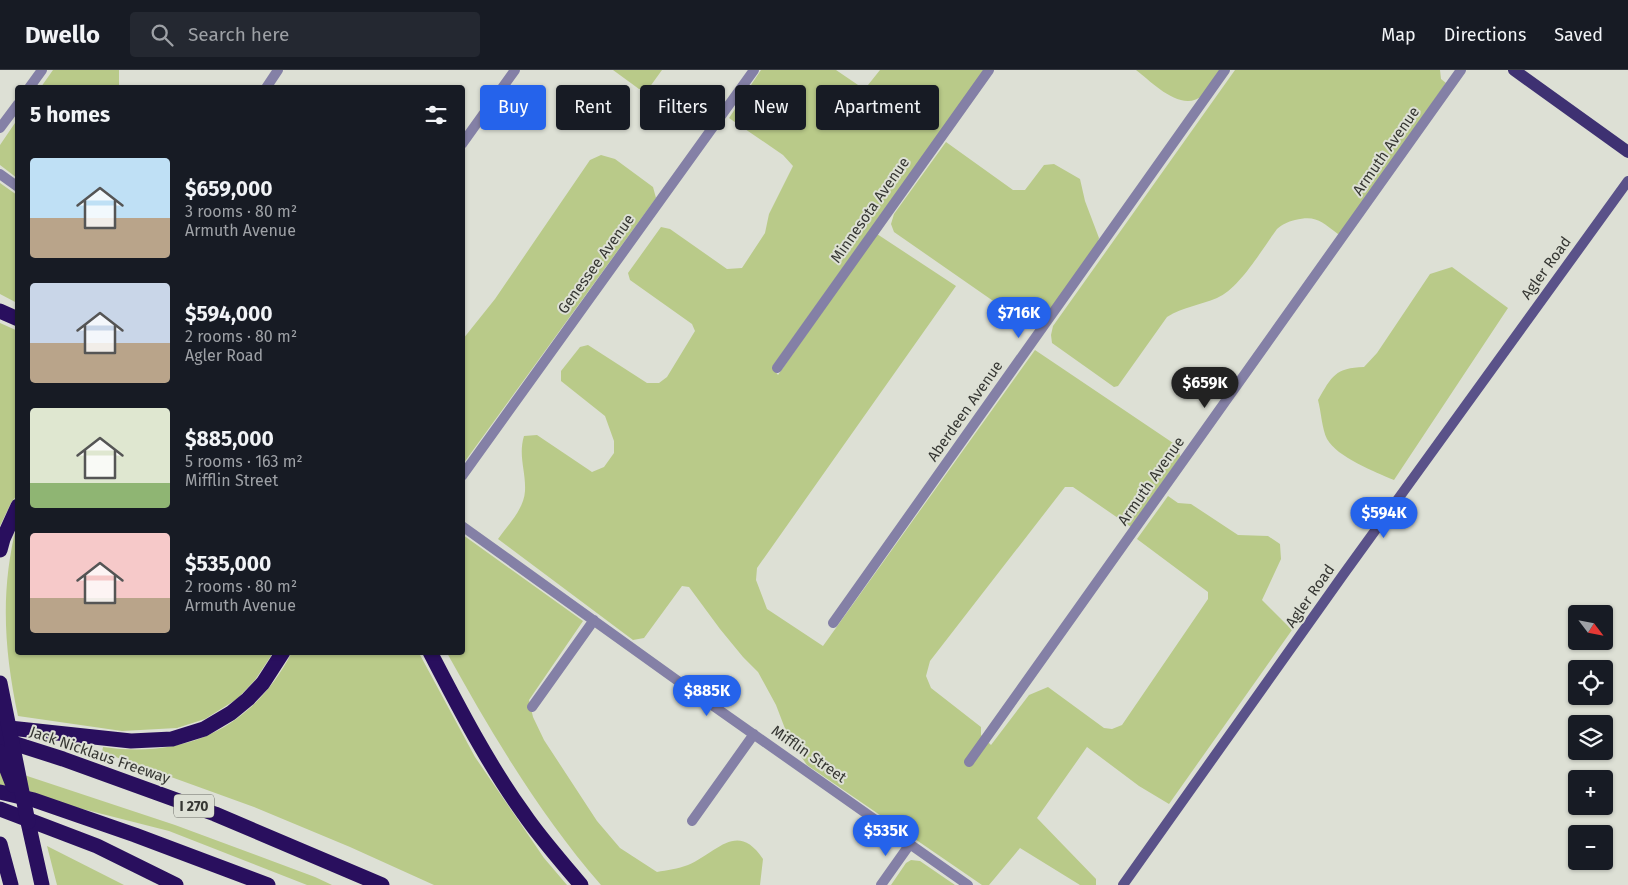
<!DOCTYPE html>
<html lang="en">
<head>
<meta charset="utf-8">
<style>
	:root { --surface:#171b24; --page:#242831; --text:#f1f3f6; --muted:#9ea1a6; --line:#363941; --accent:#2563eb }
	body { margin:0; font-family:"Fira Sans",sans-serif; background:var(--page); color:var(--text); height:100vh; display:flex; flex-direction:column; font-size:19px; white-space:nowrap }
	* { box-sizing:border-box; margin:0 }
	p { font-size:16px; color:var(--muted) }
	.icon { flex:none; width:28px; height:28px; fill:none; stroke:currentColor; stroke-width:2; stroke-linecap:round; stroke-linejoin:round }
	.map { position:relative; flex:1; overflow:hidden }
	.details { position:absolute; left:15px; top:15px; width:450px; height:570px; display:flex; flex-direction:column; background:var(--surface); border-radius:5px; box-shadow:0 1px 4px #0004 }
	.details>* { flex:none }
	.hud { position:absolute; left:480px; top:15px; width:475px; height:45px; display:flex; gap:10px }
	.needle { width:32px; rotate:122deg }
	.buttons { position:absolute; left:1568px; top:535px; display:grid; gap:10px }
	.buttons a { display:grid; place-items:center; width:45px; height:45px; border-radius:5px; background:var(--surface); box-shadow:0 1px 4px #0004; font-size:25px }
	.price { position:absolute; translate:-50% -42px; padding:0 11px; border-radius:18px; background:var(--accent); color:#fff; font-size:16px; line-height:32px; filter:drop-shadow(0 1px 2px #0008) }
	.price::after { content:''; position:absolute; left:50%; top:30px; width:15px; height:11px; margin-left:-8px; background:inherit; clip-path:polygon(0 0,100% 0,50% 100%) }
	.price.active { background:#222; color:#fff }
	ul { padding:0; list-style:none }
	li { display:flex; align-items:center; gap:15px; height:125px; padding:0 15px }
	li span { display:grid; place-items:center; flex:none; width:140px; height:100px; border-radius:5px; color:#555 }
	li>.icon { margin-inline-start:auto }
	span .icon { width:60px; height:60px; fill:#fffc; stroke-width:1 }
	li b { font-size:21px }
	h2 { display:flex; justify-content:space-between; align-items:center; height:60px; padding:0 15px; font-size:21px }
	.pill { padding:0 18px; border-radius:5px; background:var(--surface); box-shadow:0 1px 4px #0004; font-size:18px; line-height:45px }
	.pill.active { background:var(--accent); color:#fff }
	header { display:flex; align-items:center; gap:30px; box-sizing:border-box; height:70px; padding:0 25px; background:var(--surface); border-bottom:1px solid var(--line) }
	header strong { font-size:24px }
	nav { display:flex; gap:28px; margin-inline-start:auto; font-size:18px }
	.search { width:350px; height:45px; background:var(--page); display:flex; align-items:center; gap:12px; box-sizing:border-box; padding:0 18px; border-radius:5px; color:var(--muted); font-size:19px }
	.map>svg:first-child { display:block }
	.green { fill:#b9ca89 }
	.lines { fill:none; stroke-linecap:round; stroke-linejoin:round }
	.minor { stroke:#8480a6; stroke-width:10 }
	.secondary { stroke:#5a5289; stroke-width:10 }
	.primary { stroke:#3e3172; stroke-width:12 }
	.motorway { stroke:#290f5e; stroke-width:15 }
	.motorway-bridge { stroke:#290f5e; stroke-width:15 }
	.labels { text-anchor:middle; stroke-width:4; stroke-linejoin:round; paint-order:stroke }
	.shield { fill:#dde0d5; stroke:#686a64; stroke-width:1 }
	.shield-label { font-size:14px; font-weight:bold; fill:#363733 }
	.street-label { font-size:15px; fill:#363733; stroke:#dde0d5 }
</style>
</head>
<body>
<header>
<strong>Dwello</strong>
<div class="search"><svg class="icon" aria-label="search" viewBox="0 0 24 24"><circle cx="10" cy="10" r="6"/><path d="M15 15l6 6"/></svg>Search here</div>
<nav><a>Map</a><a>Directions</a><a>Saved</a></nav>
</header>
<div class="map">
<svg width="1628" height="815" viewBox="0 0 1628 815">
	<rect width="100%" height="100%" fill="#dde0d5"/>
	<!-- green -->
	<path class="green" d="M53,0h66v17h-78z
		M613,0h49l-13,18 -10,1z
		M761,0h75l25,17 7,-2 12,-15h104l-212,297 6,8 99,-141 79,52 -199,282 -1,12 11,29 56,37 212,-296 144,97 1,10 -49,70 -58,-40h-8l-135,174 -4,15 5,12 50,39v8l10,10 38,-50 19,-8 56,41 8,1 10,-4 86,-126v-7l-71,-53 31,-43 10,7 13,1 47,31 30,1 12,8 1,15 -19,41 30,30 -123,174 -30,-18 -52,-39 -50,71 59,61v6h-16l-60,-37 -31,37h-7l-175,-120 -18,-26 -13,-34 -18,-33 -15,-15 -23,-28 -31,-42 -7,-1 -38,52 -11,2 -135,-101c10,-14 26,-30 27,-48 1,-20 -7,-35 -1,-55l13,-1 55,37 12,-5 10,-14v-12l-9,-25 -44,-35v-10l19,-24 8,-2 59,38h12l8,-6 28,-46 -3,-7 -62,-44 -2,-7 33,-46 9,2 57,40 15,-1 23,-35 4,-19 24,-48 -10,-11 -54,-37z
		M1136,0h86c-6,8 -12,19 -19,25 -21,19 -50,-12 -67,-25z
		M1235,0h205l1,9 5,4 -104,150 -4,1c-17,-12 -21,-19 -43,-14 -8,2 -12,4 -18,9 -15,20 -37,59 -60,69 -17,7 -34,9 -50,19l-49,69 -4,1 -62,-44 -1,-8 2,-9z
		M17,50v58l-17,-13v-20z
		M946,72l67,48h12l19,-25 10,-1 26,15 5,22 14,37 -3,12 -54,72 -8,3 -12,-4 -128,-89 -3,-8 3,-10z
		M601,85l14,4 38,28 3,11 -193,266v-125l32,-40 95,-139z
		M0,113l17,12v108l-17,-9z
		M1452,197l56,41 -114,172c-19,-8 -57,-23 -67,-41 -5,-10 -6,-28 -9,-39 14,-24 17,-32 46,-33l13,-14 53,-79z
		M0,253l18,8 -1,164 -6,8 -11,23z
		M17,454l1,128 254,1 -1,3 -16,24 -18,19 -32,20 -28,9 -55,3 -104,-15c-14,-66 -18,-126 -1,-192z
		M463,465l120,86 -54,79 4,17 11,23 53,81 23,27 37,24c10,-2 21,-3 31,-7 29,-12 49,-45 75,-6l-3,26h-159c-61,-70 -109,-151 -154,-232l15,-1z
		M292,582l127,1 56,104 69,101 23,27h-133l-84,-38 -96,-40 -152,-55 1,-5c83,12 150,-19 189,-95z
		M0,697l175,58 140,52 17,8h-25l-138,-54 -169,-43z
		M47,776l77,39h-67z
		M911,790l9,1 35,24h-64l15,-22z"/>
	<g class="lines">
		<!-- minor -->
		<path class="minor" d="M29,18l13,-18
			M266,18l12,-18
			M0,58l18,-24
			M462,74l53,-74
			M0,104l18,13
			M777,298l212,-298
			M462,406l292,-406
			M462,456l223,160 283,199
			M833,553l392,-553
			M532,637l62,-87
			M969,692l492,-692
			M692,751l62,-87
			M881,815l29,-41"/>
		<!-- secondary -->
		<path class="secondary" d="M1123,815l220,-310 285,-394"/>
		<!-- primary -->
		<path class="primary" d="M1514,0l114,82"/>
		<!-- motorway -->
		<path class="motorway" d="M0,241l18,8
			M0,480l3,-11 15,-33
			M430,582c29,56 58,112 94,162 17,25 38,48 57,71
			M0,657l131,14 41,-2 32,-10 27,-16 17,-14 15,-16 20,-31
			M0,669l63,20 152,55 167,71
			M0,722l34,8 101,35 133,50
			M0,739l97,37 79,39
			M28,752l14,63
			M0,774l11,41"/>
		<!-- motorway-bridge -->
		<path class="motorway-bridge" d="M0,613l28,139
			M0,682l13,33"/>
	</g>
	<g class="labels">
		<!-- shield labels -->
		<rect class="shield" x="174" y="724.5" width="40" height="23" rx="4"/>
		<g class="shield-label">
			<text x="194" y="741">I 270</text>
		</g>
		<!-- street labels -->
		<g class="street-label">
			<text transform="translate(1386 81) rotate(-55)" y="5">Armuth Avenue</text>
			<text transform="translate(870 140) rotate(-55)" y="5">Minnesota Avenue</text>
			<text transform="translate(596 194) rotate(-54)" y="5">Genessee Avenue</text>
			<text transform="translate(1546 198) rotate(-54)" y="5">Agler Road</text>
			<text transform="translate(965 341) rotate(-55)" y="5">Aberdeen Avenue</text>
			<text transform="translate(1151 411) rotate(-55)" y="5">Armuth Avenue</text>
			<text transform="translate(1310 526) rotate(-55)" y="5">Agler Road</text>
			<text transform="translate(809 684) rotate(35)" y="5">Mifflin Street</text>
			<text transform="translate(100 685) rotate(19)" y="5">Jack Nicklaus Freeway</text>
		</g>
	</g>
</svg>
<div class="buttons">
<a><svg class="needle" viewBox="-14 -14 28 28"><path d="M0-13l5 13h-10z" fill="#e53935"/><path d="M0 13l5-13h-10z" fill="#9ea1a6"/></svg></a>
<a><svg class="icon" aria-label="locate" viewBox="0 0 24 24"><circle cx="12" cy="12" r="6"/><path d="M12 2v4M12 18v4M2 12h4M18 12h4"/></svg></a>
<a><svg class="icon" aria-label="layers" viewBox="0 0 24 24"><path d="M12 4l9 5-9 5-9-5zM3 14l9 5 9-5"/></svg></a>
<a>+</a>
<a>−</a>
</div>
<b class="price" style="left:1019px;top:269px">$716K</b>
<b class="price active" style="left:1205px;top:339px">$659K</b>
<b class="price" style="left:1384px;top:469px">$594K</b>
<b class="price" style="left:707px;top:647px">$885K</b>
<b class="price" style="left:886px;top:787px">$535K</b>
<div class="hud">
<a class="pill active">Buy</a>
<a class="pill">Rent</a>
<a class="pill">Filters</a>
<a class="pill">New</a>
<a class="pill">Apartment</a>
</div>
<section class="details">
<h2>5 homes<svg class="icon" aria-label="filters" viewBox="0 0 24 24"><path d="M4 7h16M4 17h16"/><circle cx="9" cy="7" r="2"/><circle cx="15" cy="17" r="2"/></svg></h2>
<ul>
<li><span style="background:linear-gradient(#bfe0f5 60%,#b9a48a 0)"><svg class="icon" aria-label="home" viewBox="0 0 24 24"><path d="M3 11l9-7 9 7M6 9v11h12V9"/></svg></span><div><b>$659,000</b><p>3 rooms · 80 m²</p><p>Armuth Avenue</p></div></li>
<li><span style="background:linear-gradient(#c9d6e8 60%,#b9a48a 0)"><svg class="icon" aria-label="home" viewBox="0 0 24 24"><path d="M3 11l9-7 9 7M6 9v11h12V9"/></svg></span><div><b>$594,000</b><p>2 rooms · 80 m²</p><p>Agler Road</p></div></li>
<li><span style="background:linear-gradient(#dfe7d0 75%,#8fb573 0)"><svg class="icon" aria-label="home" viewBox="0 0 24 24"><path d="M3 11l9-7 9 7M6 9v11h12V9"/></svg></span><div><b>$885,000</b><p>5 rooms · 163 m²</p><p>Mifflin Street</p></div></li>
<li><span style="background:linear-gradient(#f6c9c9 65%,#b9a48a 0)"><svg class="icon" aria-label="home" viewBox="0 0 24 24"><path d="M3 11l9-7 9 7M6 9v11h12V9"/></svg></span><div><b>$535,000</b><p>2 rooms · 80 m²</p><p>Armuth Avenue</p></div></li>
</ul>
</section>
</div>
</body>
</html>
